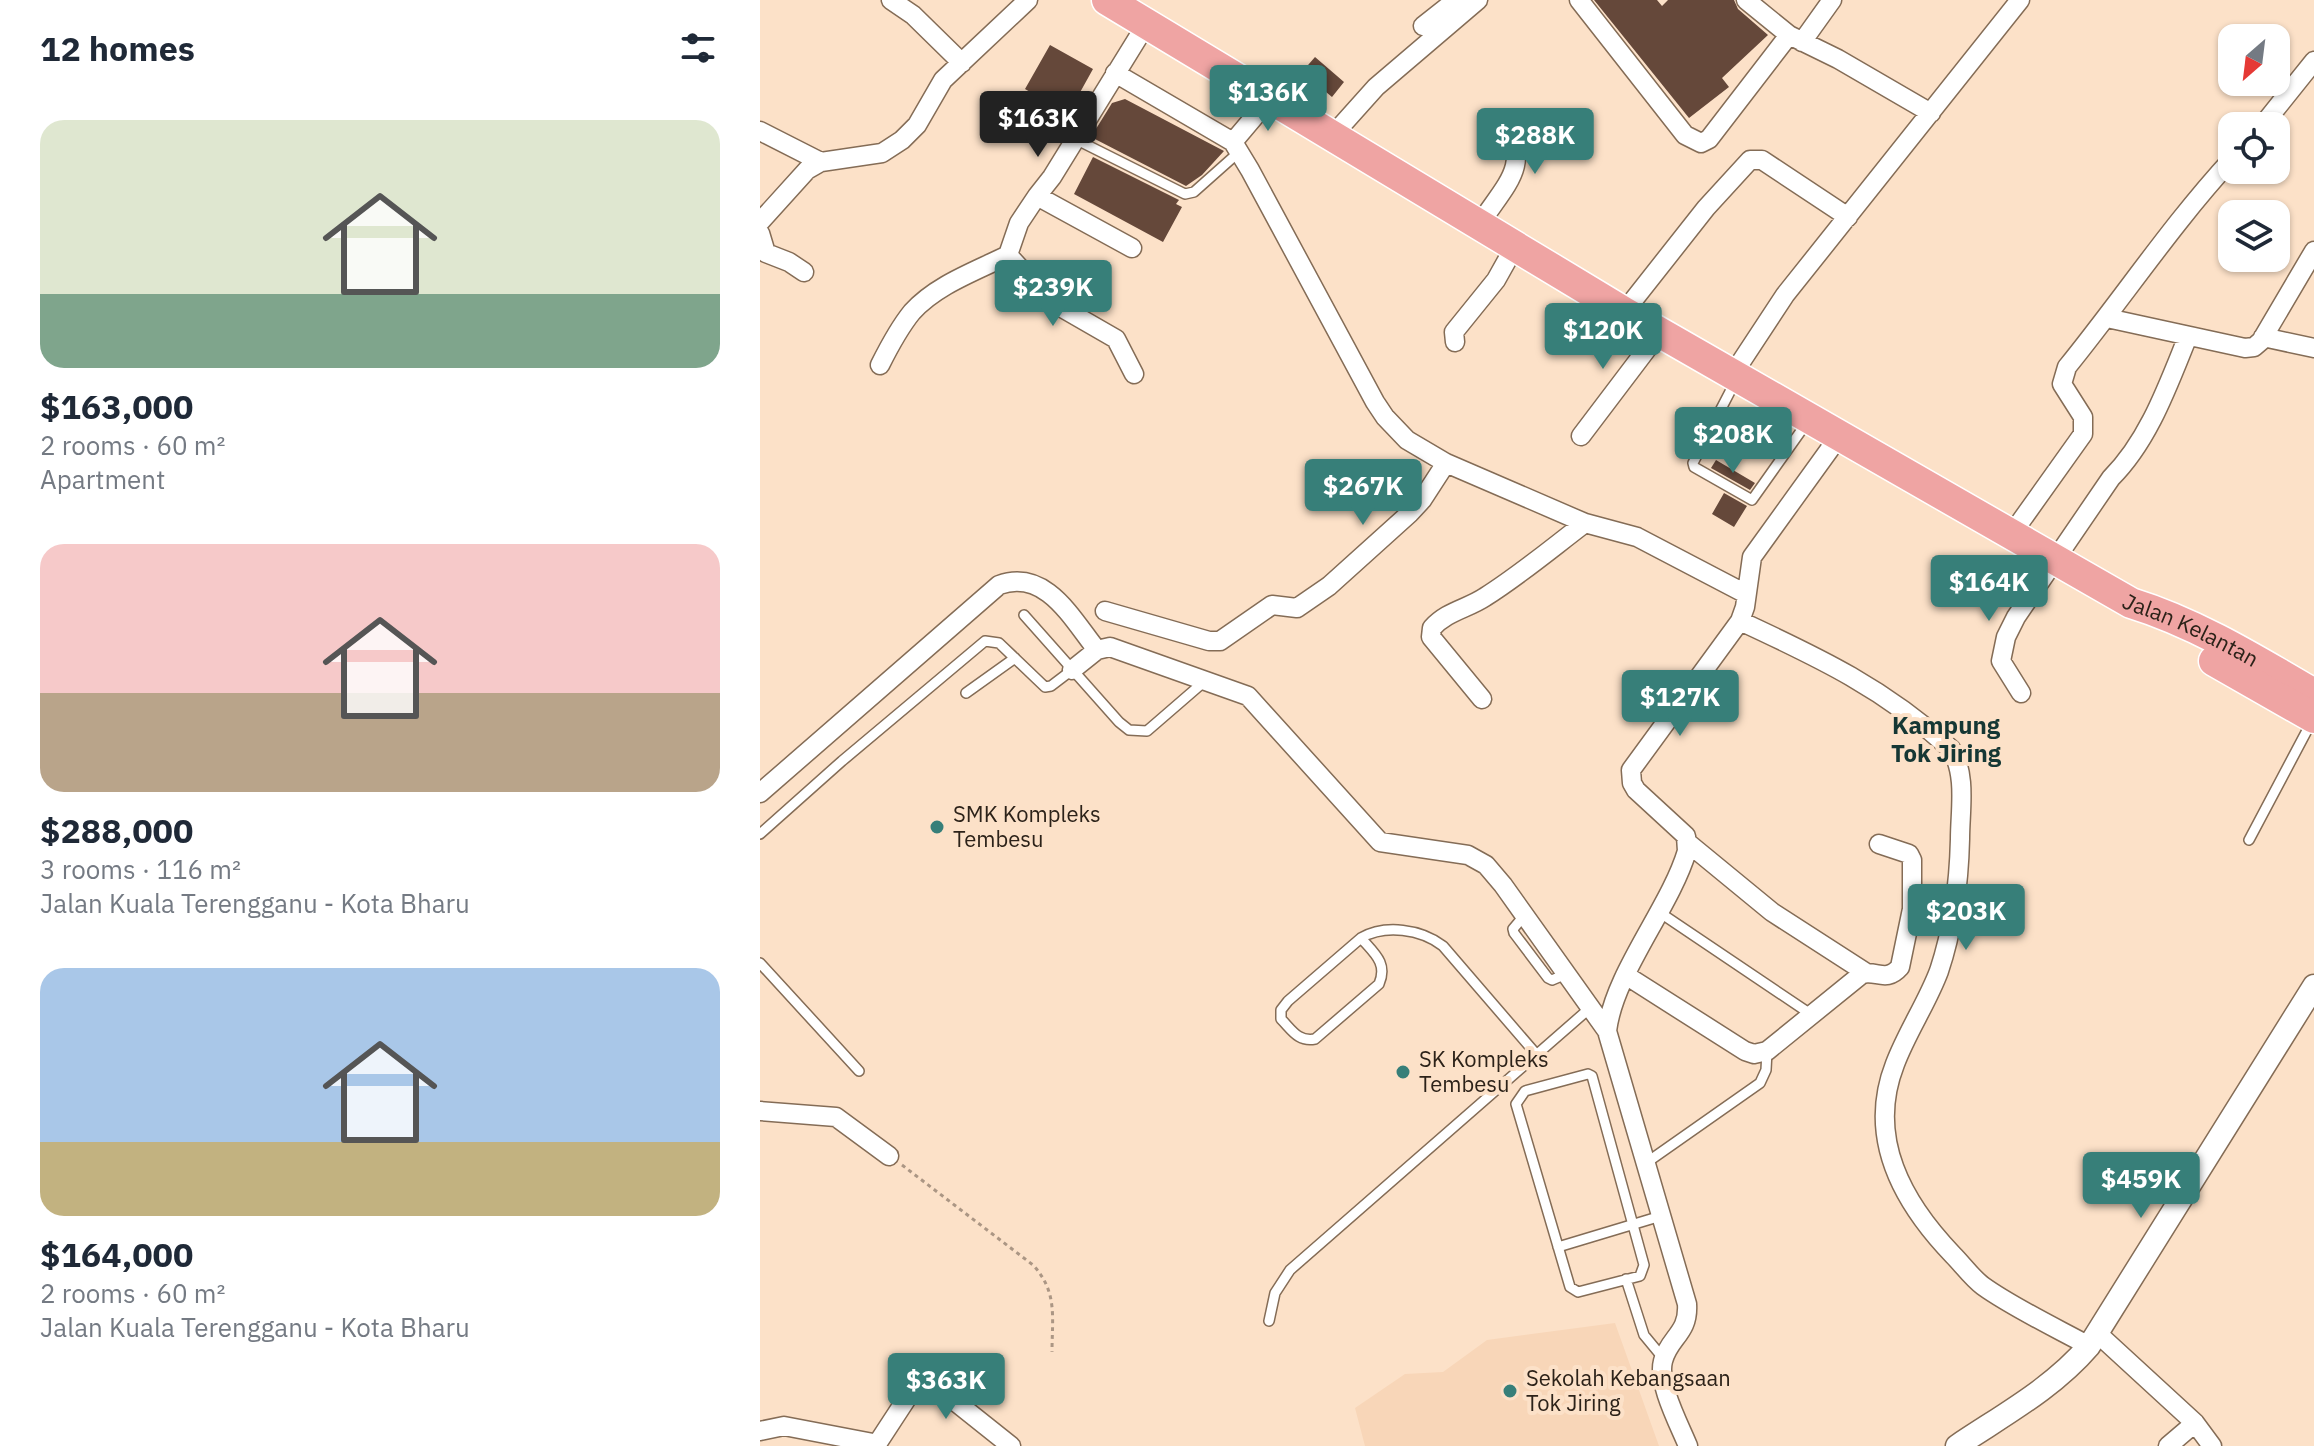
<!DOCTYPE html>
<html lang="en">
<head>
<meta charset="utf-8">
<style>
	:root { --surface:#fff; --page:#f6f6f7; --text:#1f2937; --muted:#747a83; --accent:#377f79 }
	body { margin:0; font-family:"IBM Plex Sans",sans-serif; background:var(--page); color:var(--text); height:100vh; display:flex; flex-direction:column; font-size:30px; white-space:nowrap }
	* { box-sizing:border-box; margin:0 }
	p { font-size:26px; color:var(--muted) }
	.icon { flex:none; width:44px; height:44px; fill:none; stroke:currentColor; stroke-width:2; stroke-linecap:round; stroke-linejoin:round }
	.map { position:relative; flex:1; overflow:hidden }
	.panel { display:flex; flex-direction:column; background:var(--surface); width:760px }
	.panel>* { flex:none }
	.needle { width:52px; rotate:208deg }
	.controls { position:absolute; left:1458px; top:24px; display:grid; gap:16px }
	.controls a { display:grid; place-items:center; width:72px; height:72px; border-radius:16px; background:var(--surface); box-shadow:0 2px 6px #0004; font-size:40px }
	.price { position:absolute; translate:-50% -68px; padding:0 18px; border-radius:8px; background:var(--accent); color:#fff; font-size:26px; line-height:52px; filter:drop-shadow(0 2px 4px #0008) }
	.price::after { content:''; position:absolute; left:50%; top:48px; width:24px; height:18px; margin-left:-12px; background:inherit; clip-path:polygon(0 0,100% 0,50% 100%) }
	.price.on { background:#222; color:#fff }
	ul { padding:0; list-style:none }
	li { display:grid; align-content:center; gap:16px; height:424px; padding:0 40px }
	li span { display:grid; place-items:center; height:248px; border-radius:24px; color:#555 }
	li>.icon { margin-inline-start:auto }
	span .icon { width:144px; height:144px; fill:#fffc; stroke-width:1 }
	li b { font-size:34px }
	h2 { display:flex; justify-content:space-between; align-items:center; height:96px; padding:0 40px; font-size:34px }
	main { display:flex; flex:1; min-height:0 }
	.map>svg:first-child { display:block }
	.built { fill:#f8d6b8 }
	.building { fill:#65483a }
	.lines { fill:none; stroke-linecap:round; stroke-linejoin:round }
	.service-casing { stroke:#846c56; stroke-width:12 }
	.minor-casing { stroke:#846c56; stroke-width:21 }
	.tertiary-casing { stroke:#846c56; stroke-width:25 }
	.trunk-casing { stroke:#fff; stroke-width:33 }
	.path { stroke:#ab9684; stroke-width:3; stroke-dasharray:4 4; stroke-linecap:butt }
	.service { stroke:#fff; stroke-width:9 }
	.minor { stroke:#fff; stroke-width:18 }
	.tertiary { stroke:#fff; stroke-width:22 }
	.trunk { stroke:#efa4a3; stroke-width:30 }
	.poi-dot { fill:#377f79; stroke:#fce1c8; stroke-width:3 }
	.labels { text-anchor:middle; stroke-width:8; stroke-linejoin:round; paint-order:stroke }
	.street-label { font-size:22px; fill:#2c2219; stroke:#fce1c8 }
	.poi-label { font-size:22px; fill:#2c2219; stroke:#fce1c8; text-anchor:start }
	.neighbourhood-label { font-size:24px; font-weight:bold; fill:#153734; stroke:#fce1c8 }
</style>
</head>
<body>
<main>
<section class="panel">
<h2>12 homes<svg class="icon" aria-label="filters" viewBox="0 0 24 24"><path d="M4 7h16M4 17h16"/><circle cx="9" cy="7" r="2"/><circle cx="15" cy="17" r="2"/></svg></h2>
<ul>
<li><span style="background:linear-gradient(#dfe7d0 70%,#7fa58c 0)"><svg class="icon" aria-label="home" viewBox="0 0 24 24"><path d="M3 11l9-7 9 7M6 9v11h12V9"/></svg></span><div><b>$163,000</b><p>2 rooms · 60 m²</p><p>Apartment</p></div></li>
<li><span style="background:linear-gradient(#f6c9c9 60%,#b9a48a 0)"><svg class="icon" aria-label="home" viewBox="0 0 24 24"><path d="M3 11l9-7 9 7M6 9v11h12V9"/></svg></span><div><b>$288,000</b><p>3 rooms · 116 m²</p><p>Jalan Kuala Terengganu - Kota Bharu</p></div></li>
<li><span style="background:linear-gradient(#a9c7e8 70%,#c2b280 0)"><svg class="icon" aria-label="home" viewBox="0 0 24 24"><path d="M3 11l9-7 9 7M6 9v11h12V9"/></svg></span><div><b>$164,000</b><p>2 rooms · 60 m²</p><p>Jalan Kuala Terengganu - Kota Bharu</p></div></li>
</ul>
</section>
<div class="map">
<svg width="1554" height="1446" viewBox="0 0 1554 1446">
	<rect width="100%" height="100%" fill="#fce1c8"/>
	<!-- built -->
	<path class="built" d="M855,1323l44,123h-294l-10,-38 50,-34 38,-2 44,-32z"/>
	<!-- building -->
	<path class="building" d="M834,0h63l5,6 6,-6h66l4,9 30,26 -46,43 7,9 -40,31z
		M290,45l43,24 -25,45 -43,-25z
		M555,57l29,25 -12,15 -30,-25z
		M365,99l99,52 -22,24 -16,11 -95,-49 21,-34z
		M333,157l86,43 -3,4 6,3 -19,35 -89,-48z
		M956,460l39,23 -5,7 -39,-22z
		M964,493l23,13 -13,21 -22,-13z"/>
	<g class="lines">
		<defs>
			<path id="service" d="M315,139l110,55 9,-2 45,-40
				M976,380l-43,83 1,4 58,33 56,-79
				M264,615l95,107 10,8 18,1 59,-51
				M206,693l49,-35
				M0,834l82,-73 143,-120 14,2 46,44 6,-1 21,-16
				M1489,840l63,-119
				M899,912l153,103
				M764,916l-11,13 1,4 34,45 4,2 14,-6
				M601,938c13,15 27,25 18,46l-64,55c-17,3 -23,-9 -34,-20v-9l7,-9 73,-63c24,-14 60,-9 82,8l93,108
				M0,963l99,108
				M828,1074l4,2 52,189 -4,11 -62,16 -8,-5 -54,-183 9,-13z
				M886,1163l114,-80 6,-13 1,-19
				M798,1247l103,-31
				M866,1279l18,56 19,23
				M509,1321l6,-28 15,-23 300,-262"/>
			<path id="minor" d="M131,0l22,15 49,48
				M819,0l106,135 16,8 8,-4 80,-104
				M986,0l43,35 49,24 93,54
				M663,26l33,-26
				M1042,42l30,-42
				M355,73l118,69 17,28 125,232 10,15 22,23 39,23 139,60 52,14 109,57
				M1502,126l52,-65
				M0,131l61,31
				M573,135l43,-48 102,-87
				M473,142l38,-45
				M0,222l47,-52 14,-8 61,-9 20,-13 15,-15 26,-45 85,-80
				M720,224c23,-37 54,-60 23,-100
				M0,233l6,20 23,9 15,10
				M372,248l-95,-52 15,-19 95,-154
				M248,255l42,46 66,38 18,35
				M864,312l82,-104 44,-48h12l86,57
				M1347,318l138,30 9,-1 7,-6 53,-90
				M1503,337l51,11
				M695,342l-1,-10 42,-52 19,-34
				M120,365c9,-18 19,-37 32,-53 24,-27 64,-41 96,-57l11,-32 18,-27
				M973,374l52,-79 235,-295
				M821,436l78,-103
				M1251,535l72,-101v-17l-21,-33 5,-17c56,-69 105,-143 165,-208
				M345,611l104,30h11l52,-36 25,3 32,-22 81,-73 12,-13 24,-37
				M980,621c80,37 145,68 211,128 16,26 9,61 9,90 -1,43 -7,90 -21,132 -12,32 -32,61 -44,93 -29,74 8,139 58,191 10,10 19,23 30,31 29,21 73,42 106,60
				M312,670l25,-20 13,-3 138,49 132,146 88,13 18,10 17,20 104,146 80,273c2,30 -18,33 -24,57 -6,22 16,63 25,85
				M1261,693l-20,-32 5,-24 10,-20 95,-139c38,-38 57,-93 77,-142
				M722,699l-51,-62 1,-9c15,-17 35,-19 53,-31 35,-22 67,-49 100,-74
				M0,793l239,-208c47,-17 73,34 98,65
				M928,843l84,69 93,60
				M867,976l118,75 9,3 13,-3 95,-77c15,-4 24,9 38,-7l12,-58v-49l-3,-6 -30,-10
				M847,1031c7,-58 63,-123 80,-180l-1,-15 -50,-46 -4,-7 -1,-13 109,-149 5,-14 7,-50 88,-122
				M0,1111l76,6 53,39
				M1337,1333l98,90 17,23
				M0,1431l24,-5 89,17 6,-2 32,-49 13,-7 23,10 64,51
				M1408,1446l27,-23"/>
			<path id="tertiary" d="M1197,1446c46,-31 95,-57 132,-100l225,-360"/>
			<g id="trunk">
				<path id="s1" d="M347,0l517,312 507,291c65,20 125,57 183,91"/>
				<path d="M1454,661l100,57"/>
			</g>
		</defs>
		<!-- service casing -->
		<use href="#service" class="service-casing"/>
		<!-- minor casing -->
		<use href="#minor" class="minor-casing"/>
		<!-- tertiary casing -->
		<use href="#tertiary" class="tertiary-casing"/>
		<!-- trunk casing -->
		<use href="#trunk" class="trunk-casing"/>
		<!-- path -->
		<path class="path" d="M142,1165l131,100c25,27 19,53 19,87"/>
		<!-- service -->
		<use href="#service" class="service"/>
		<!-- minor -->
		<use href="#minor" class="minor"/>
		<!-- tertiary -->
		<use href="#tertiary" class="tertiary"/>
		<!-- trunk -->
		<use href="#trunk" class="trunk"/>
	</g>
	<!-- markers -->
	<g class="poi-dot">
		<circle cx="177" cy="827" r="8"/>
		<circle cx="643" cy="1072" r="8"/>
		<circle cx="750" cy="1391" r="8"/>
	</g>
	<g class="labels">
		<!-- street labels -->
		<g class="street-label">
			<text dy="8" stroke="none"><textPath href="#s1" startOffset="1254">Jalan Kelantan</textPath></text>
		</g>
		<!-- poi labels -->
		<g class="poi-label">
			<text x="193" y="822">SMK Kompleks<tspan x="193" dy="25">Tembesu</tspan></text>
			<text x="659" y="1067">SK Kompleks<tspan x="659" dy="25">Tembesu</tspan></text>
			<text x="766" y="1386">Sekolah Kebangsaan<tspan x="766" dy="25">Tok Jiring</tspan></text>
		</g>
		<!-- neighbourhood labels -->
		<g class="neighbourhood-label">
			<text x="1186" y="734">Kampung<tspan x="1186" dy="28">Tok Jiring</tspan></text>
		</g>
	</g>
</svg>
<div class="controls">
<a><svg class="needle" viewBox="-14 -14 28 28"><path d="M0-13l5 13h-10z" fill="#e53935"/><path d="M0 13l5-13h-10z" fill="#747a83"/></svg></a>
<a><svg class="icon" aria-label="locate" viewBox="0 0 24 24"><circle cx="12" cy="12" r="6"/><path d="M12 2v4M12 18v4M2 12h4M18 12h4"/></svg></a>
<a><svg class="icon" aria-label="layers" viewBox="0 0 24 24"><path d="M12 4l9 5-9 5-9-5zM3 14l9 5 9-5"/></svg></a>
</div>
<b class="price" style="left:508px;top:133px">$136K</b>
<b class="price on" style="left:278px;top:159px">$163K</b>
<b class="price" style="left:775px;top:176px">$288K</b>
<b class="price" style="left:293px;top:328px">$239K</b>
<b class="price" style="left:843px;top:371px">$120K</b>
<b class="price" style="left:973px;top:475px">$208K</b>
<b class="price" style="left:603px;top:527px">$267K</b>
<b class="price" style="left:1229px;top:623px">$164K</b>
<b class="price" style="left:920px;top:738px">$127K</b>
<b class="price" style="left:1206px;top:952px">$203K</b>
<b class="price" style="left:1381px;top:1220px">$459K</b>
<b class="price" style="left:186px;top:1421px">$363K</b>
</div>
</main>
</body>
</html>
